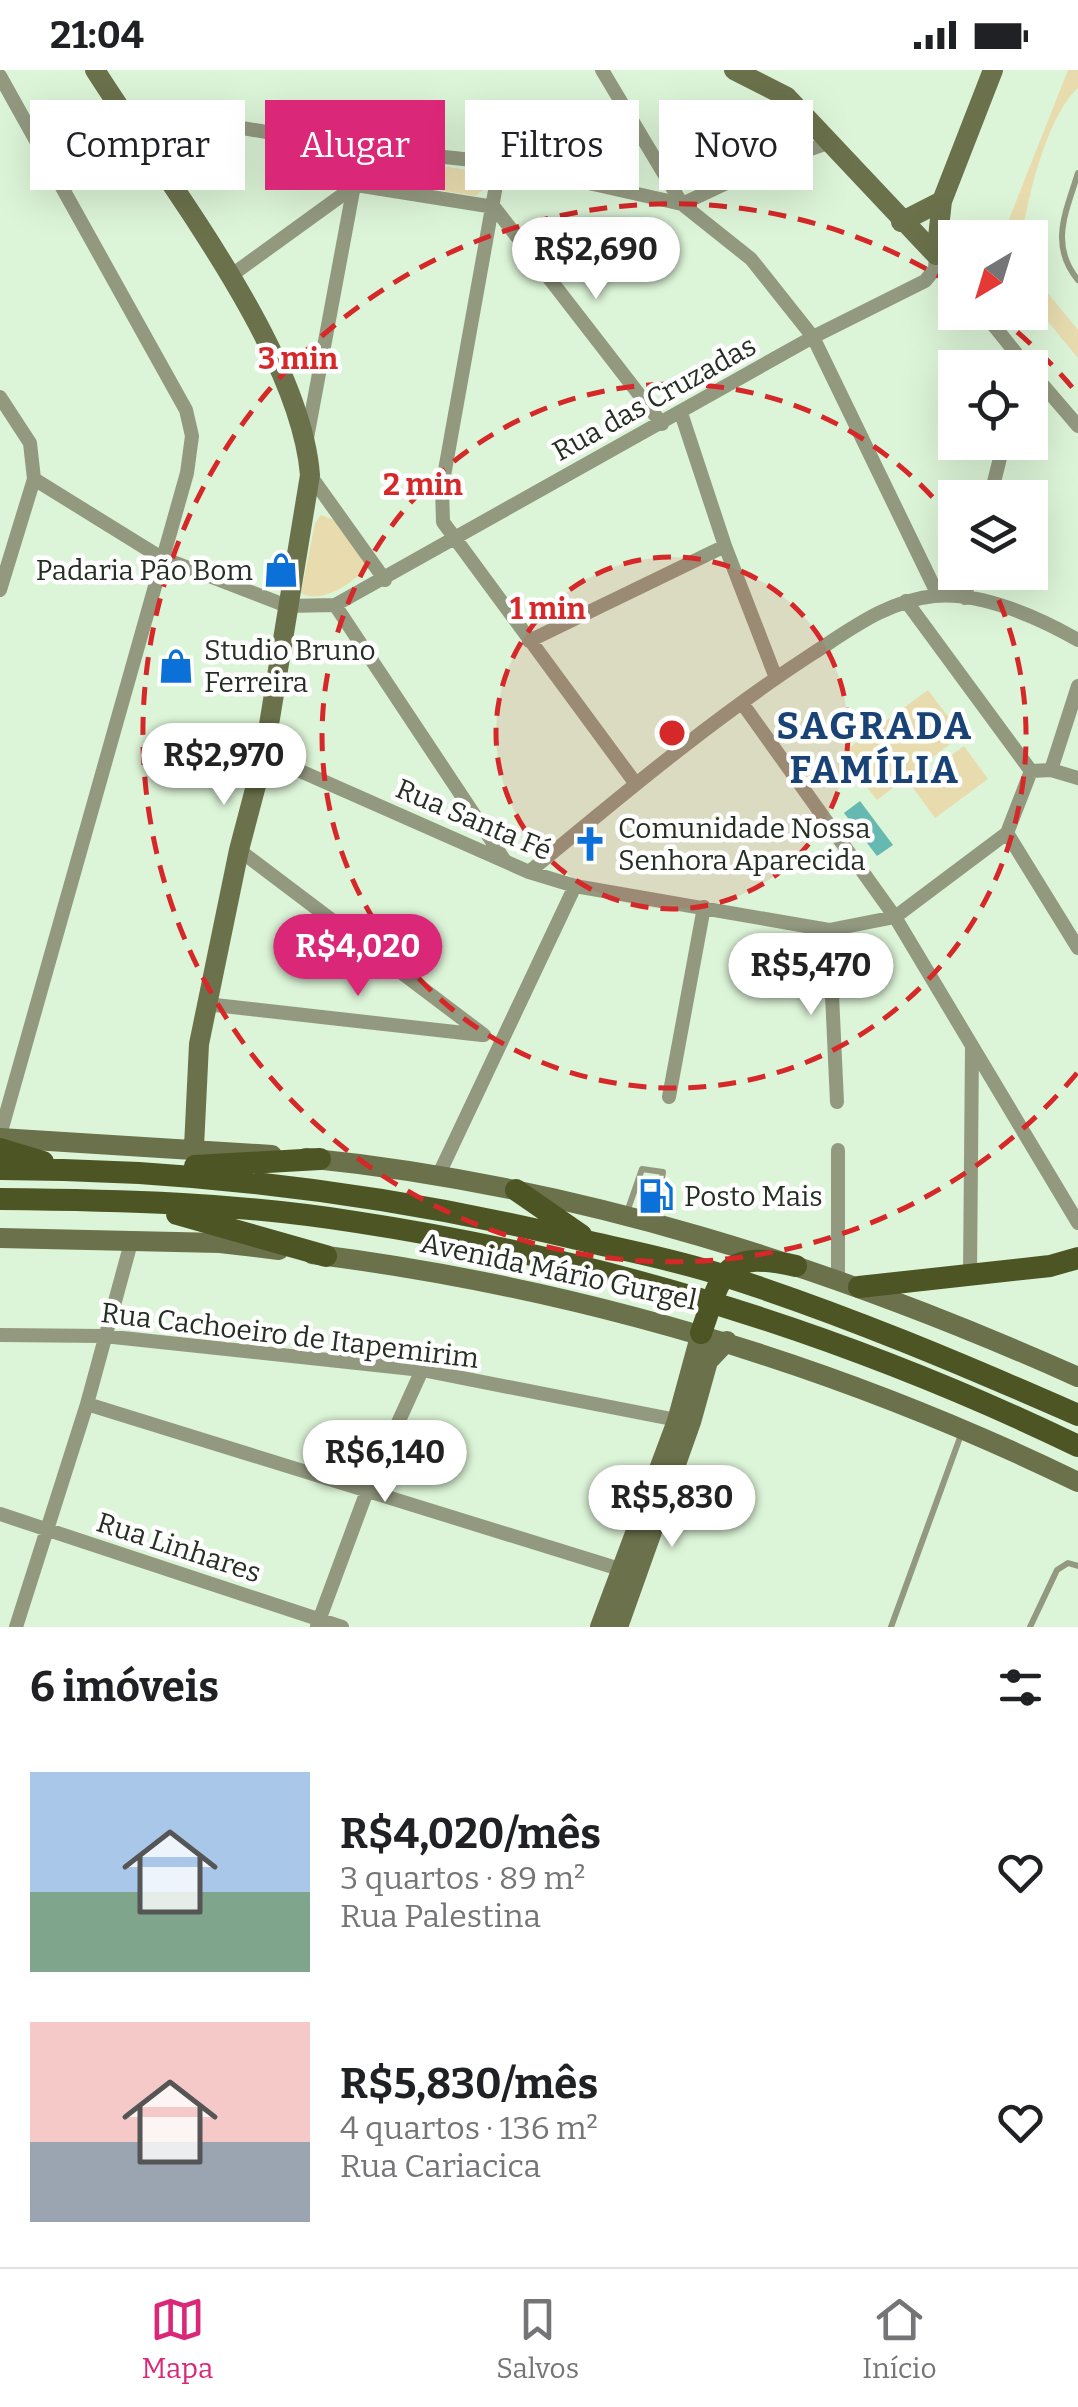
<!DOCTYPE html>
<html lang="pt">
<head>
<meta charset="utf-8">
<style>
	:root { --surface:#fff; --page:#f2f2f2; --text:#202124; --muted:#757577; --line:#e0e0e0; --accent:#db2777 }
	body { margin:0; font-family:Bitter,serif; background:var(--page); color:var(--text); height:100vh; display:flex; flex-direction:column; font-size:38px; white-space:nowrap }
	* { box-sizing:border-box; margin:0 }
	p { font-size:32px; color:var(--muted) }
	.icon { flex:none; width:55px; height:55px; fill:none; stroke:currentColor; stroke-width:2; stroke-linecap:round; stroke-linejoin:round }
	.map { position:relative; height:1557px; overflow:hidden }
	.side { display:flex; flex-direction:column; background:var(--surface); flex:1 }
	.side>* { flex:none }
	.hud { position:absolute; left:30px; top:30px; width:1020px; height:90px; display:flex; gap:20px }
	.needle { width:65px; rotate:218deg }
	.tools { position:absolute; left:938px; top:150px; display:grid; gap:20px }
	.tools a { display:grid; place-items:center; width:110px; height:110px; border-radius:0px; background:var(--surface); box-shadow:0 10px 40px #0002; font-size:50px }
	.price { position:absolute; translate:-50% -85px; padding:0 22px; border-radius:35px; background:#fff; color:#222; font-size:32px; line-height:65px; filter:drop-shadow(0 2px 5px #0008) }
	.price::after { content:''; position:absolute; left:50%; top:60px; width:30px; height:22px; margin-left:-15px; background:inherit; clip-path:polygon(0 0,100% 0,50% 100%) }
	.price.current { background:var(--accent); color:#fff }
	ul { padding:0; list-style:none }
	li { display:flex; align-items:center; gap:30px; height:250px; padding:0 30px }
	li span { display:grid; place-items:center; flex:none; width:280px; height:200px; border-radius:0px; color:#555 }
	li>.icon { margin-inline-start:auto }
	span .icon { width:120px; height:120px; fill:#fffc; stroke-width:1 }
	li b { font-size:42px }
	h2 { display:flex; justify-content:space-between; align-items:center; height:120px; padding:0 30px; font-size:42px }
	.chip { padding:0 35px; border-radius:0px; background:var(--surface); box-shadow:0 10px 40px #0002; font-size:35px; line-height:90px }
	.chip.current { background:var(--accent); color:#fff }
	.status { display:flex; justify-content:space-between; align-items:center; height:70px; padding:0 50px; background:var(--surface); direction:ltr }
	.status svg { height:28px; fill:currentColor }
	.dock { display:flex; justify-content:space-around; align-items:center; height:140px; border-top:2px solid var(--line); background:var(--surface); font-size:28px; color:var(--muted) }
	.dock a { display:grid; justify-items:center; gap:5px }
	.dock .current { color:var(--accent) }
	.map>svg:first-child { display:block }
	.green { fill:#e8dcaf }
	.water { fill:#65b9b0 }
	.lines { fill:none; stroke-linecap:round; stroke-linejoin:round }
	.lane { stroke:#93997f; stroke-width:6 }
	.street { stroke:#93997f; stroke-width:14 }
	.secondary { stroke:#6a714b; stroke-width:20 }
	.primary { stroke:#4d5525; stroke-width:22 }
	.ring { fill:none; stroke:#d62828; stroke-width:5; stroke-dasharray:18 12 }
	.labels { text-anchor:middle; stroke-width:9; stroke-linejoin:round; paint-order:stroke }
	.street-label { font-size:28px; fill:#262f24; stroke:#fff }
	.poi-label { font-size:28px; fill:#262f24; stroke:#fff; text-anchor:start }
	.district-label { font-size:38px; font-weight:bold; letter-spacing:2.5px; fill:#194377; stroke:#fff }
	.centre { fill:#d62828; stroke:#fff; stroke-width:5 }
	.ring-label { font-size:30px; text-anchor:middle; font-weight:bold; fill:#d62828; stroke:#fff; stroke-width:9; stroke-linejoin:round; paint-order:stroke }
</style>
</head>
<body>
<div class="status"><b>21:04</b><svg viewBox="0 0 49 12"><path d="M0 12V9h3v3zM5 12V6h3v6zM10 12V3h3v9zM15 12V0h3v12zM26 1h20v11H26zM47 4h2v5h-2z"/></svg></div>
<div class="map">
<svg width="1078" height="1557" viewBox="0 0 1078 1557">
	<rect width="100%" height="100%" fill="#dcf4d7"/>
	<!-- green -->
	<path class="green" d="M1068,0h10v18c-31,28 -50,108 -56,149h-20z
		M398,89l82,13 5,17 -10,7 -77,-13 -6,-11z
		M1030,201l48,59v28l-48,-58z
		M321,445l16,6 30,45c-12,17 -47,39 -66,27l14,-70z
		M928,620l34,45 -85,65 -36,-46z
		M964,676l24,33 -53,39 -24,-33z"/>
	<!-- water -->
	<path class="water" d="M860,731l33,44 -16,11 -33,-43z"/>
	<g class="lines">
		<!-- lane -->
		<path class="lane" d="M1078,103c-12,39 -29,72 0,107
			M627,1142l15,-43 21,3 -7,49
			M891,1557l71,-195
			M1030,1557l27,-57 11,-7 10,3"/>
		<!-- street -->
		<path class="street" d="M602,0l80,134 69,55 62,78 125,258
			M0,6l186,334 6,26 -5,37 -187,662
			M118,37l243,41 139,15 182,41 83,-39 66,-23
			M500,93l-58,324 1,35 193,262
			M356,115l138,22 168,217
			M936,185l19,24
			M229,207l127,-92
			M983,242l45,56
			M1030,300l48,56
			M0,327l30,46 4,36 -34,111
			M681,343l44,133 51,132
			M307,368l54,-290
			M310,405l75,105
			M34,409l126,78 127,49 48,-1 478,-268 112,-56 10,-12 1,-14
			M990,428l14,-56
			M965,528l6,-26
			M906,531l125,170
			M335,535l170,256
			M529,571l196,-95
			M742,633l153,214 183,306
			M264,685l265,117 46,14 254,44 66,-13 112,-84 24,-62 20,-1 27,-84
			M1051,700l27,8
			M1007,763l71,115
			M239,780l245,185
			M529,802c92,-76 183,-153 283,-218 39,-25 75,-53 122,-58 46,-5 106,22 144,44
			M829,860l8,172
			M206,934l276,31
			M669,1027l35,-190
			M439,1104l136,-288
			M970,1205l2,-228
			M838,1210v-130
			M0,1265l104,1 318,34 260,51
			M87,1334l539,167
			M0,1444l342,113
			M317,1556l50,-135 55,-121
			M16,1557l71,-223 45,-165"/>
		<!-- secondary -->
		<path class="secondary" d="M95,0c69,109 205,279 215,405l-46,280 -25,95 -40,194 -5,103
			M734,0l53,27 149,158
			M901,152l41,-21
			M936,185l6,-54 51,-131
			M0,1068l272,17
			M306,1088c269,27 526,109 772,219
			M0,1168l220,5 59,7
			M312,1184c268,34 523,110 766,228
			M600,1557l77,-206 24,-88
			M618,1557l73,-205 17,-61 19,-20"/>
		<!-- primary -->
		<path class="primary" d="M0,1079l43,13
			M195,1096l125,-7
			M0,1099c197,0 394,26 586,72 46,11 94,20 139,35 121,39 237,88 353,139
			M516,1120l65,45
			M0,1129c119,1 238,4 356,23 250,38 494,114 722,224
			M177,1144l149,42
			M859,1217l191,-21 28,-8
			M701,1263c22,-63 22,-83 95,-67"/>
	</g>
	<!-- distance rings -->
	<circle cx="672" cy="663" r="176" fill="#d62828" fill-opacity=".12"/>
	<g class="ring">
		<circle cx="672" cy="663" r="176"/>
		<path d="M986 503A352 352 0 1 1 955 454"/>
		<path d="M1077 1003A529 529 0 1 1 952 214M994 243A529 529 0 0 1 1077 323"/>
	</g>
	<!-- icons -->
	<defs>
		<symbol id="shop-bare" viewBox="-9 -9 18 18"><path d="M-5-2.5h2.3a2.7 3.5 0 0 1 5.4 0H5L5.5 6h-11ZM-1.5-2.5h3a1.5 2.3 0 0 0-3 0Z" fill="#0c70d9" stroke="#fff" stroke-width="2.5" paint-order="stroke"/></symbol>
		<symbol id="church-bare" viewBox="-9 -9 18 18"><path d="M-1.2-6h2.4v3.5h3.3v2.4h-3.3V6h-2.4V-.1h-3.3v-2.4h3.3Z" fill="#0c70d9" stroke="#fff" stroke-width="2.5" paint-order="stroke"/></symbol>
		<symbol id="fuel-bare" viewBox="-9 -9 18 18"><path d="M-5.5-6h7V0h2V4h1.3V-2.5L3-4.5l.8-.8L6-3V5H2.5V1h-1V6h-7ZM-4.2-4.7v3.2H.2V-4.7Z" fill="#0c70d9" stroke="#fff" stroke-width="2.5" paint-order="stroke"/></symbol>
	</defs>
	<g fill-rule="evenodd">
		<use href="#shop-bare" x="256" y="475" width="50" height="50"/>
		<use href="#shop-bare" x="151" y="571" width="50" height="50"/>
		<use href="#church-bare" x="565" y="749" width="50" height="50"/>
		<use href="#fuel-bare" x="631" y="1101" width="50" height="50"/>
	</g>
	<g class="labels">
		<!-- street labels -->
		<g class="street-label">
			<text transform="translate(654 328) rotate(-29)" y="10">Rua das Cruzadas</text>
			<text transform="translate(474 749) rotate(23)" y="10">Rua Santa Fé</text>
			<text transform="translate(559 1201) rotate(12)" y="10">Avenida Mário Gurgel</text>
			<text transform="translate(290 1265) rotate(7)" y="10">Rua Cachoeiro de Itapemirim</text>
			<text transform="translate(179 1477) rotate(18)" y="10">Rua Linhares</text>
		</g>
		<!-- poi labels -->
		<g class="poi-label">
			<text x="253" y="510" text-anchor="end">Padaria Pão Bom</text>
			<text x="204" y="590">Studio Bruno<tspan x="204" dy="32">Ferreira</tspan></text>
			<text x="618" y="768">Comunidade Nossa<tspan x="618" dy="32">Senhora Aparecida</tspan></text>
			<text x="684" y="1136">Posto Mais</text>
		</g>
		<!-- district labels -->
		<g class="district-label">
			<text x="875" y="669">SAGRADA<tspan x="875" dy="44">FAMÍLIA</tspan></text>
		</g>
	</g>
	<circle cx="672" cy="663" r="15" class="centre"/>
	<g class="ring-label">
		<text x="298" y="299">3 min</text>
		<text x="423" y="425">2 min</text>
		<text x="548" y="549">1 min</text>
	</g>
</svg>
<div class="tools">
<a><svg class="needle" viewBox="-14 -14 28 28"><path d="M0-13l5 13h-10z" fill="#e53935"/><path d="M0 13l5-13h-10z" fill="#757577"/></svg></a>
<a><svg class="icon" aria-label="locate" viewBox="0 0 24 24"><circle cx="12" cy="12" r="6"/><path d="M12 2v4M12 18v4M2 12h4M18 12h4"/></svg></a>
<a><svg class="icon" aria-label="layers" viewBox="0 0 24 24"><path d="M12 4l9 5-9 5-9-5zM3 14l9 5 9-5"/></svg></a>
</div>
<b class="price" style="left:596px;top:232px">R$2,690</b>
<b class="price" style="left:224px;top:738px">R$2,970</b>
<b class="price current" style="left:358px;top:929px">R$4,020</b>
<b class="price" style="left:811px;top:948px">R$5,470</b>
<b class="price" style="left:385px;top:1435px">R$6,140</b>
<b class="price" style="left:672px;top:1480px">R$5,830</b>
<div class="hud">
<a class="chip">Comprar</a>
<a class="chip current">Alugar</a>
<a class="chip">Filtros</a>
<a class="chip">Novo</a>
</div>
</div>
<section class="side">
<h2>6 imóveis<svg class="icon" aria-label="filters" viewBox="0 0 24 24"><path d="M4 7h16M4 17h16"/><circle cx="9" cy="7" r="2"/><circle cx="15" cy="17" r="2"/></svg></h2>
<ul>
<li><span style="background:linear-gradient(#a9c7e8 60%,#7fa58c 0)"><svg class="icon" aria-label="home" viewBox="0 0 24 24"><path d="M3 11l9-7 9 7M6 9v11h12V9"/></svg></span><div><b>R$4,020/mês</b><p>3 quartos · 89 m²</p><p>Rua Palestina</p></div><svg class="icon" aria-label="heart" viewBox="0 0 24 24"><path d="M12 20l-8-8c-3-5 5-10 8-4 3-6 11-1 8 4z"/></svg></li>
<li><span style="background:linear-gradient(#f6c9c9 60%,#9aa5b1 0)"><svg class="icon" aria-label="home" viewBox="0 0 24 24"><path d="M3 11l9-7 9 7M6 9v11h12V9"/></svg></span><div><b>R$5,830/mês</b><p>4 quartos · 136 m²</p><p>Rua Cariacica</p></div><svg class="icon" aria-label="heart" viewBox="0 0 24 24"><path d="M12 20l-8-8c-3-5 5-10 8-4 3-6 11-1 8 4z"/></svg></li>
</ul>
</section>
<nav class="dock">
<a class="current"><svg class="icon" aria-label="map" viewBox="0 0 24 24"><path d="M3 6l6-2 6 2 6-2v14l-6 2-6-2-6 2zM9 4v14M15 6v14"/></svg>Mapa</a>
<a><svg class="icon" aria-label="saved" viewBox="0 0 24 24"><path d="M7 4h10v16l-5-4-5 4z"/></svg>Salvos</a>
<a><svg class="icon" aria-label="home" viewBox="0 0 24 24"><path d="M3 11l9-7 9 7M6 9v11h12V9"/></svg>Início</a>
</nav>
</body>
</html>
